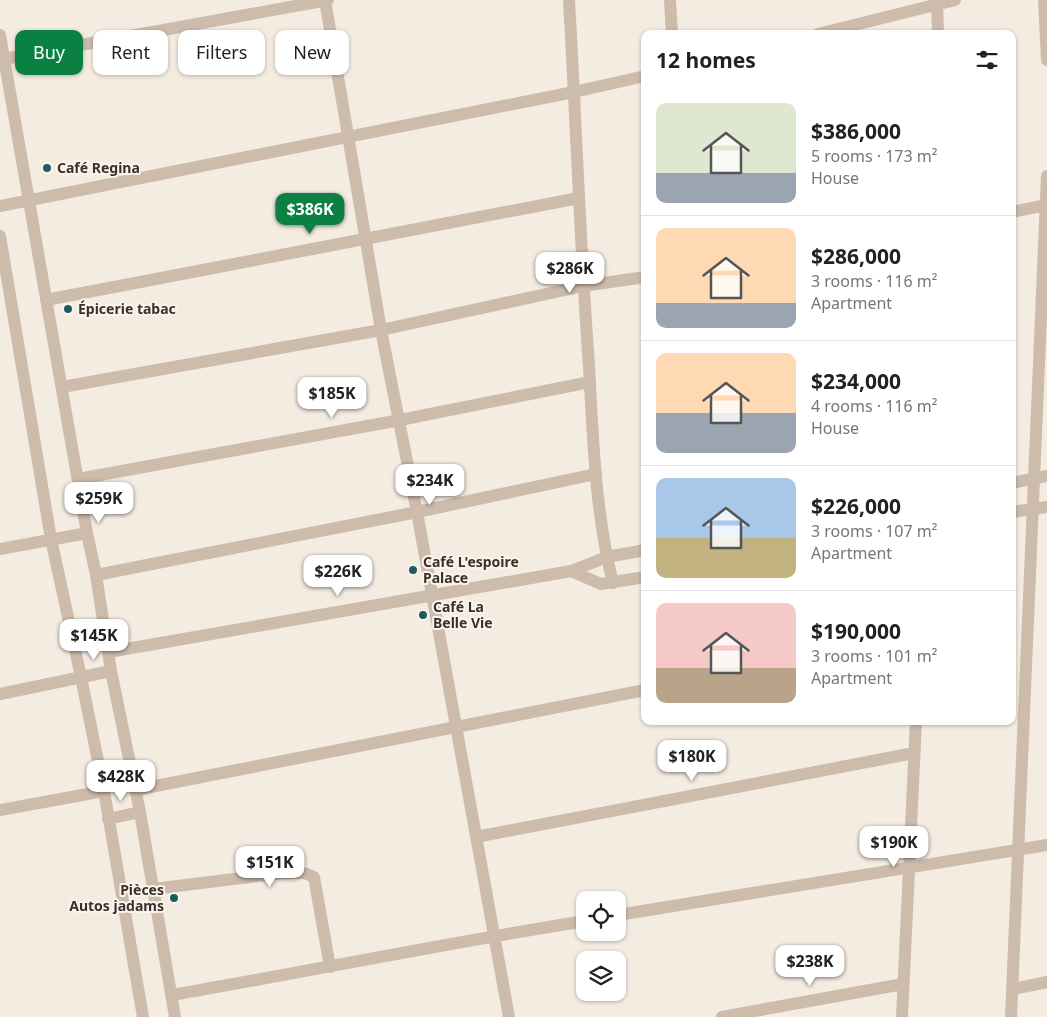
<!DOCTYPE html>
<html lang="en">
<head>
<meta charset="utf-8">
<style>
	:root { --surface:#fff; --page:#f2f2f2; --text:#222; --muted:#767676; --line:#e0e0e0; --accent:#0b8043 }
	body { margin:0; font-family:"Noto Sans",sans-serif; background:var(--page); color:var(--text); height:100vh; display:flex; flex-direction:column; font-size:19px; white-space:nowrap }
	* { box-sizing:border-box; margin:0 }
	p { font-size:16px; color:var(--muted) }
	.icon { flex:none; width:28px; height:28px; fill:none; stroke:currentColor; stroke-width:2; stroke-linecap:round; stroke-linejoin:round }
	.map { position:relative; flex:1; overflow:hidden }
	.drawer { position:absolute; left:641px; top:30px; width:375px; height:695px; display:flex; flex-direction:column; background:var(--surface); border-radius:10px; box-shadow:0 1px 4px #0004 }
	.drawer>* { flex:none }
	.hud { position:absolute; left:15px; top:30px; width:475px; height:45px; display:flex; gap:10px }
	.fabs { position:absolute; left:576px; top:891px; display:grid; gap:10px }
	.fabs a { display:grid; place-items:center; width:50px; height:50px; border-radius:10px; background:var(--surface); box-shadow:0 1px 4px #0004; font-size:25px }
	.price { position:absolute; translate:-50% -42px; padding:0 11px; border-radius:10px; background:#fff; color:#222; font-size:16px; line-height:32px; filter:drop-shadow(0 1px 2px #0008) }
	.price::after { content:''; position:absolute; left:50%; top:30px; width:15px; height:11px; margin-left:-8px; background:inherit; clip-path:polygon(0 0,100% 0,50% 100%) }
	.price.current { background:var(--accent); color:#fff }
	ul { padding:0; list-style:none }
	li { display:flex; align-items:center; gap:15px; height:125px; padding:0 15px }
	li+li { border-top:1px solid var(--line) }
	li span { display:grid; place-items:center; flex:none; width:140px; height:100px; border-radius:10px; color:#555 }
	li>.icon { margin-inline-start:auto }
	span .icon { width:60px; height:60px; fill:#fffc; stroke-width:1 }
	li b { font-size:21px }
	h2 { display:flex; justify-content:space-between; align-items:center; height:60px; padding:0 15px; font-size:21px }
	.tag { padding:0 18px; border-radius:10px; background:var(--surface); box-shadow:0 1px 4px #0004; font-size:18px; line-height:45px }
	.tag.current { background:var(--accent); color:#fff }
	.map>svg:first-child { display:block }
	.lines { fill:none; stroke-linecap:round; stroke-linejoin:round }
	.minor { stroke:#cdbbac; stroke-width:12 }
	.poi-dot { fill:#1f5a5e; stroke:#fbf5ee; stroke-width:2 }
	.labels { text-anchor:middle; stroke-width:4; stroke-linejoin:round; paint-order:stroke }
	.poi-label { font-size:14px; font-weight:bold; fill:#3b302b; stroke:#fbf5ee; text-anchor:start }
</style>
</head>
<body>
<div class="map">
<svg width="1047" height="1017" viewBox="0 0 1047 1017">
	<rect width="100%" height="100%" fill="#f4ebe1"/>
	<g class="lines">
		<!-- minor -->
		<path class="minor" d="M325,0l56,330 36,182 92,505
			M569,0c7,122 11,244 20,366 4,72 6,146 24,217
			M670,0l2,34
			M937,0l1,34
			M1044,0l3,60
			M818,34l137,-34
			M0,35l87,498 9,42 15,96 29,141 35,205
			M4,59l324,-59
			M0,206l574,-114 71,-16
			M1012,212l35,-7
			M0,236l51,303 30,138 23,114 39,226
			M46,300l533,-102
			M62,387l319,-57 202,-44 62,-9
			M78,479l322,-59 190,-38
			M1012,483l35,-7
			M1012,512l35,-5
			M0,549l87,-16
			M571,571l30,13 44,-7
			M96,575l321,-63 179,-38
			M109,652l462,-81 36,-14 38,-7
			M0,694l111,-23
			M135,790l510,-100
			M0,810l104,-19
			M108,819l32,-7
			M476,837l438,-84
			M153,889l129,-16h22l10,4 16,90
			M618,915l429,-70
			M1013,989l34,-7
			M172,995c138,-24 275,-52 413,-74
			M722,1017l181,-33
			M902,1017l14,-296
			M1011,1017l36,-841"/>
	</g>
	<!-- markers -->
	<g class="poi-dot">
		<circle cx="47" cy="168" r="5"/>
		<circle cx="68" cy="309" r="5"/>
		<circle cx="413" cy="570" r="5"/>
		<circle cx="423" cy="615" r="5"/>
		<circle cx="174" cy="898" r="5"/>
	</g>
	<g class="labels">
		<!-- poi labels -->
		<g class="poi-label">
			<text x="57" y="173">Café Regina</text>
			<text x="78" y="314">Épicerie tabac</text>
			<text x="423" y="567">Café L'espoire<tspan x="423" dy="16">Palace</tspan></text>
			<text x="433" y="612">Café La<tspan x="433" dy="16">Belle Vie</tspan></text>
			<text x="164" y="895" text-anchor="end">Pièces<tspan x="164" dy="16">Autos jadams</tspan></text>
		</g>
	</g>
</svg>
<div class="fabs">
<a><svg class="icon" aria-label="locate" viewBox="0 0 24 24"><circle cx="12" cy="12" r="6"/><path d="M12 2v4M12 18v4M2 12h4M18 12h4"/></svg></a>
<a><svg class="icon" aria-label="layers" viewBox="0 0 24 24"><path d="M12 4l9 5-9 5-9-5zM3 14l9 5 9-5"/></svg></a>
</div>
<b class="price current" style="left:310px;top:235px">$386K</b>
<b class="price" style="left:570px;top:294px">$286K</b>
<b class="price" style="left:332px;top:419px">$185K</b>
<b class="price" style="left:430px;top:506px">$234K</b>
<b class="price" style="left:99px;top:524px">$259K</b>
<b class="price" style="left:338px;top:597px">$226K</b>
<b class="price" style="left:94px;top:661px">$145K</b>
<b class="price" style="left:692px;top:782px">$180K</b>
<b class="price" style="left:121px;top:802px">$428K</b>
<b class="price" style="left:894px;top:868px">$190K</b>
<b class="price" style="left:270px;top:888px">$151K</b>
<b class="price" style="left:810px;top:987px">$238K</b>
<div class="hud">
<a class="tag current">Buy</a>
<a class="tag">Rent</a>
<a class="tag">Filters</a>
<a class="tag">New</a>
</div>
<section class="drawer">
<h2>12 homes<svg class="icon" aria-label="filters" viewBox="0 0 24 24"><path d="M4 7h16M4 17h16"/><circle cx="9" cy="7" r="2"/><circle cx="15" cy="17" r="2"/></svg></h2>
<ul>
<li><span style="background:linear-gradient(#dfe7d0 70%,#9aa5b1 0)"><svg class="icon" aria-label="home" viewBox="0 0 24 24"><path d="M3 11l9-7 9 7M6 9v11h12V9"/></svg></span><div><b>$386,000</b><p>5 rooms · 173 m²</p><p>House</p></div></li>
<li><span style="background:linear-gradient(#ffd9b3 75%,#9aa5b1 0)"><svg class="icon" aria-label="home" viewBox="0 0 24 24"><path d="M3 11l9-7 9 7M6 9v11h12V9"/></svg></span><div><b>$286,000</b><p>3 rooms · 116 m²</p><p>Apartment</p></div></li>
<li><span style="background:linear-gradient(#ffd9b3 60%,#9aa5b1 0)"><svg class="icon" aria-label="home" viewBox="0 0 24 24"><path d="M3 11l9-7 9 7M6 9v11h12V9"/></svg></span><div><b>$234,000</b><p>4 rooms · 116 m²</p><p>House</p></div></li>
<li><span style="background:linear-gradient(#a9c7e8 60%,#c2b280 0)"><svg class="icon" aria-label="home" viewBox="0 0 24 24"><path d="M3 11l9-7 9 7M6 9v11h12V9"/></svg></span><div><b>$226,000</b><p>3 rooms · 107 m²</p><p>Apartment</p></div></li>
<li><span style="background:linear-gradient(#f6c9c9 65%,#b9a48a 0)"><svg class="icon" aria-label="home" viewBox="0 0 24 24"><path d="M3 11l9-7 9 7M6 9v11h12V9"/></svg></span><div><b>$190,000</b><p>3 rooms · 101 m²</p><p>Apartment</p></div></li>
</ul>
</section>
</div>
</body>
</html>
